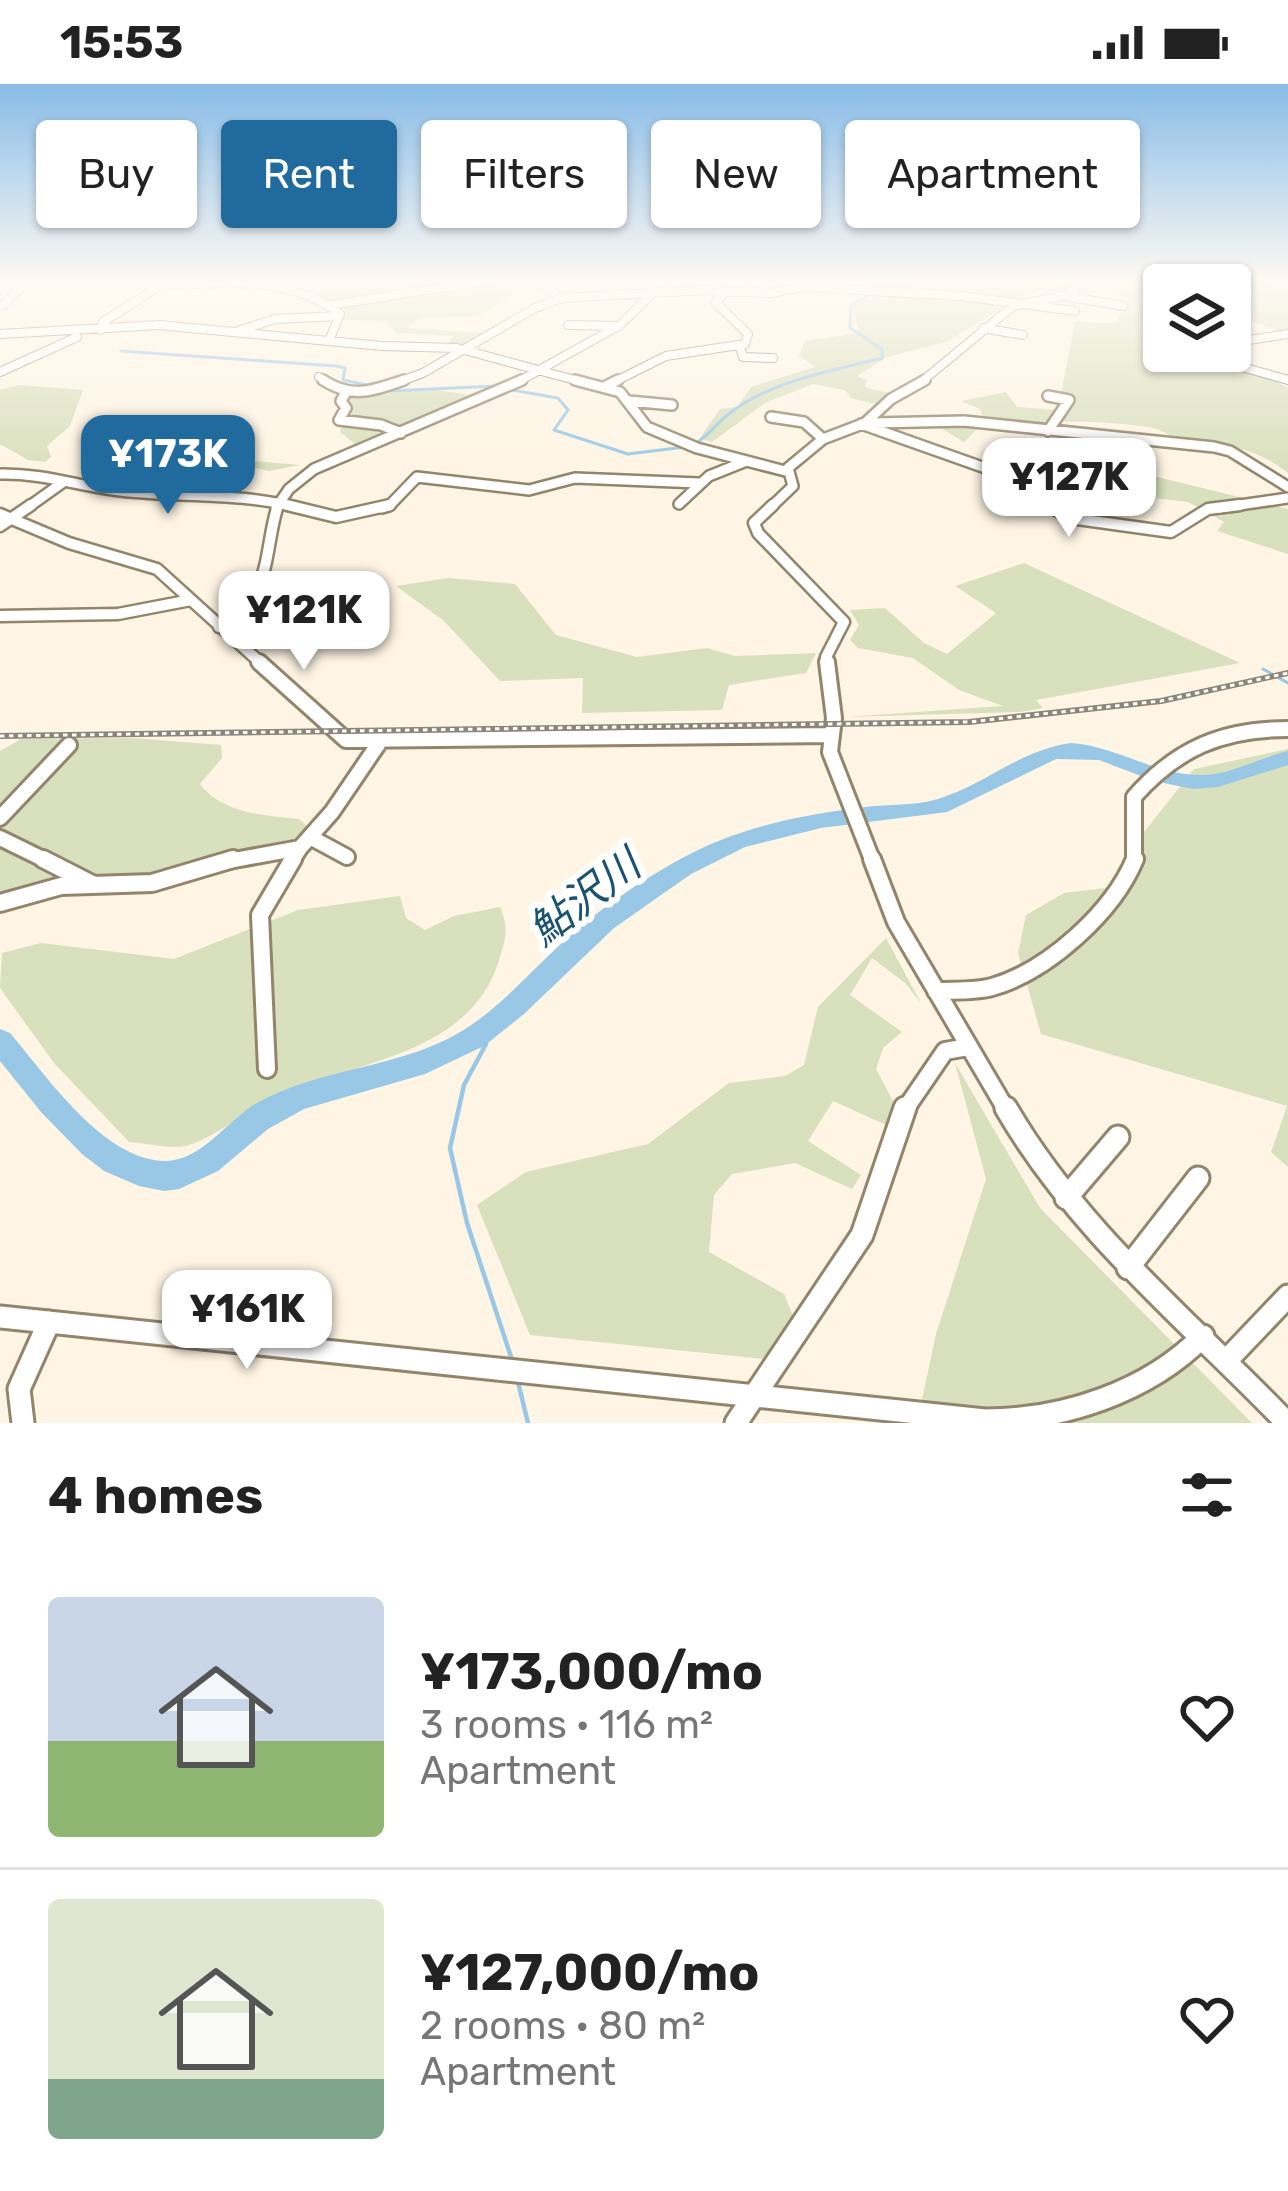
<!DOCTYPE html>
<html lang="en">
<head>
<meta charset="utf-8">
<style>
	:root { --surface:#fff; --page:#f6f6f6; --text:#222; --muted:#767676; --line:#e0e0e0; --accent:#206a9d }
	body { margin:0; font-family:Rubik,"Noto Sans JP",sans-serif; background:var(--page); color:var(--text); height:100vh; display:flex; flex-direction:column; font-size:45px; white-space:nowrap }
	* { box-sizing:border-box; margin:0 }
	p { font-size:39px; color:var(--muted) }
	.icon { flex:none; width:66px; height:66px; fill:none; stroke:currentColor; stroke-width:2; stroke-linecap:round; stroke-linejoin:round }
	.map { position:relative; height:1339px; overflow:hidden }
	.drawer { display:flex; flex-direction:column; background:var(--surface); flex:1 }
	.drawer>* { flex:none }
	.hud { position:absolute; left:36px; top:36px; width:1218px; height:108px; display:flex; gap:24px }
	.tools { position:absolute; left:1143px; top:180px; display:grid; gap:24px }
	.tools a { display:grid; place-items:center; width:108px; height:108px; border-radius:12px; background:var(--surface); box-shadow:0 3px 9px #0004; font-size:60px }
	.price { position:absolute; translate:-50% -102px; padding:0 27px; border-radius:24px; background:#fff; color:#222; font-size:39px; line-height:78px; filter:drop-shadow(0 3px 6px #0008) }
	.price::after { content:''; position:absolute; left:50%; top:72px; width:36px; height:27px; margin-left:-18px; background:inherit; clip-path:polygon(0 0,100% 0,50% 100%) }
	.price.selected { background:var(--accent); color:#fff }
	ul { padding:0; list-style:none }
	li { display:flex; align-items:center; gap:36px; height:300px; padding:0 48px }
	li+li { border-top:3px solid var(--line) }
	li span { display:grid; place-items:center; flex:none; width:336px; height:240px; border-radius:12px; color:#555 }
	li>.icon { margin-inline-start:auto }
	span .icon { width:144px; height:144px; fill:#fffc; stroke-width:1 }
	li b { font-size:51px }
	h2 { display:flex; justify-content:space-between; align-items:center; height:144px; padding:0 48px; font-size:51px }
	.chip { padding:0 42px; border-radius:12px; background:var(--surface); box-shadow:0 3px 9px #0004; font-size:42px; line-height:108px }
	.chip.selected { background:var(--accent); color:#fff }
	.status { display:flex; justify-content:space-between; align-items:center; height:84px; padding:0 60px; background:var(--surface); direction:ltr }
	.status svg { height:33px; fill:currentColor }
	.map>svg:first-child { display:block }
	.green { fill:#d9e0bd }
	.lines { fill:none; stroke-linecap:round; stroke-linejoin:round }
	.stream-far1 { stroke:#99c8e7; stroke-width:3 }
	.stream { stroke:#99c8e7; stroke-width:4.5 }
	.river { fill:#99c8e7; fill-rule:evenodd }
	.minor-far5-casing { stroke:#93856b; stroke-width:10 }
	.minor-far4-casing { stroke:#93856b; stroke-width:14 }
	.minor-far3-casing { stroke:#93856b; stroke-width:15 }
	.minor-far2-casing { stroke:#93856b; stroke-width:20 }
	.minor-far1-casing { stroke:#93856b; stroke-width:22 }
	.minor-casing { stroke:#93856b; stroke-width:27 }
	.minor-far5 { stroke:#fff; stroke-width:8 }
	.minor-far4 { stroke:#fff; stroke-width:9 }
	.minor-far3 { stroke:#fff; stroke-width:10 }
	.minor-far2 { stroke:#fff; stroke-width:14 }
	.minor-far1 { stroke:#fff; stroke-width:16 }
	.minor { stroke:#fff; stroke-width:21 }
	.rail-casing { stroke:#8d8578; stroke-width:6 }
	.rail { stroke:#fff; stroke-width:3; stroke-dasharray:4.5; stroke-linecap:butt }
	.labels { text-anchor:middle; stroke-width:12; stroke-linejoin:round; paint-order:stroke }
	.near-water-label { font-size:42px; font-style:italic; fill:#1a5372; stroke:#fff }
</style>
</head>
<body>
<div class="status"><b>15:53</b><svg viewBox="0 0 49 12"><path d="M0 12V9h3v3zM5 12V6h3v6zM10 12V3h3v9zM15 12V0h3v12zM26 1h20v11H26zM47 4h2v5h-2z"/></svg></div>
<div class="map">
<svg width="1288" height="1339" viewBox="0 0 1288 1339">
	<rect width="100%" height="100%" fill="#fef5e4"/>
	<!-- green -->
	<path class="green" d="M326,198h166l20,9 1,5 -35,20 -58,2 -14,10 76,5 -24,15 -14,-2 10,-10 -57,-3 -11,-12 -47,-1 -10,-18 -15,-8 16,-8z
		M867,198h219l-23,10 -24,-1 -24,9 -69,42 -59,15 -30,19 10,4 -2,7 24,6 -14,11 -24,-6 -6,-8 -32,-6 -48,19 -53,39 -12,-4 20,-29 17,-2 14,-20 64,-20 -16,-11 6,-15 54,-8 -7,-29 20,-6z
		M1110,198h178v50l-4,1 -54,-20v-28h-66v66h61l63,37v85c-32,-25 -58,-28 -97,-31 -15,-1 -28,-13 -43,-15 -56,-8 -115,-7 -170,1l-14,14 -24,-14 -1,-7 45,-2 -4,-10 -19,-8 45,-9 11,15 41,3 17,-88 41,1 10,-19z
		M18,301l65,5 -13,36 -23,20 4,11 -6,5 -17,-2 -28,-16v-54z
		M432,305l49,8 -122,50 -19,-15 6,-23 -2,-14z
		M202,358l41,18 57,5 -31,6 -23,-5 -54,11 -48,1 -14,13 -38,-6 32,-11 37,-3 8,-12z
		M1092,370l38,4 15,16 143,35v45l-71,-23 7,-9 -36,-20 -67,-8 -65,-20 1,-8z
		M1024,479l216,100 -204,37 7,8 -22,4 -176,5 158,-11 -44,-16 -46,-32 -55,-10 -8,-8 9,-15 -9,-15 35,-2 39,35 23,11 49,-41 -41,-27z
		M448,494l67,6 41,51 81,22 70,-9 28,8 81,-3 -10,20 -77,12 -7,25 -140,3 1,-35 -83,3 -56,-60 -48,-35z
		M133,654l88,7 1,13 -22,26c21,29 66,32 99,35l10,9 -14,16 -128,31 -127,7 -40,15v-146l21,-12z
		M1288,665v418l-17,-15 16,-46 -246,-72 -23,-81 8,-38 38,-22 59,-7 21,-54 50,-63z
		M400,812l6,22 19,12 29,-14 46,-9c9,21 6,31 -1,53 -27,90 -131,100 -208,130 -31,11 -80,51 -106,56 -16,3 -39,-3 -56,-4l-75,-79 -54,-75 2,-35 39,-10 133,16 124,-49z
		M886,854l35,65 -16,-20 -33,-25 -22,37 52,37 -19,16 -7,21 17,32 -7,24 -53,-24 -25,40 53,34 -9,14 -57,-26 -63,11 -18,21 -5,57 75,42 10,24 -19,42 -245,-25 -53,-130 49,-33 122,-28 81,-61 56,-7 19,-11 14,-58z
		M955,979l85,145 212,215h-335l19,-89 50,-155z"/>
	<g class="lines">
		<!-- stream-far1 -->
		<path class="stream-far1" d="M121,267l215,15 9,2 -2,12 24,5
			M512,306l46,8 10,12 -14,20 74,24 57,-7
			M387,307l110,-5
			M695,360c14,-9 22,-21 35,-31 43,-33 101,-42 152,-55v-9l-32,-21 1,-23 18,-10
			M1263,585l25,14"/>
		<!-- stream -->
		<path class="stream" d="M487,944l-1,16 -22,41 -14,63 17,75 46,140
			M517,1294l11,45"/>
		<!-- river -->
		<path class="river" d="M1071,659c44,3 83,31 127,32 31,1 60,-17 90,-24v14l-70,22 -25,2 -39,-8 -55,-21 -43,-1 -109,53 -126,16 -76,19 -54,27 -77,54 -90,86 -40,32 -59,28 -121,35 -36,20 -50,42 -39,18 -15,2 -25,-5 -35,-15 -22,-17 -41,-42 -41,-51v-32l10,4c37,43 94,129 157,128 35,-1 62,-42 90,-58 64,-36 142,-34 205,-72 39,-24 69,-60 102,-90 34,-31 72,-57 111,-79 59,-34 124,-47 191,-55 23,-3 50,-1 72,-8 48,-15 80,-48 133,-56z"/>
		<defs>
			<path id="minor-far5" d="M537,198l25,16
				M163,201c62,-1 125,-11 177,29l-11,27
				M1065,212l58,10
				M331,221l147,-23
				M2,222l25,-24
				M568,241l51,1
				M983,244l40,7
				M100,246l3,-8 63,-40
				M238,247l37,-12 64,-3
				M0,250l159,-9 223,21 75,2 129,35
				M1230,259l58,-9
				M740,263l3,10 30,1
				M1202,267l12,8 74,21
				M0,288l77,-35
				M319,293l9,6
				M396,299l27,-10 112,-65 27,-10 143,-8 65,3 32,-6 159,9 114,15
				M516,299l104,-58 35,-34
				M612,299l54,-27 79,-12 3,-10 -33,-32 12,-11
				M920,299l93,-77 54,-11 23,-13"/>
			<path id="minor-far4" d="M323,296c29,19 49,11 81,0
				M575,296l45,12 27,35 50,21 92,24
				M604,303l14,-7
				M345,310l-4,7 5,7 -7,12 42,5 20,8
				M1048,312l21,4 -21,31
				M629,317l43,4
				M771,333l33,5 19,17
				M873,339l91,-2 250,26 16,4 58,36
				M861,340l127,45 65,39
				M0,390c42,-1 78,12 120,17 61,7 119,1 179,17
				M679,420l30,-28 35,-14
				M27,424l35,-25
				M276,424l13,-19 25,-20 208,-89
				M382,424l7,-2 28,-29 112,13 46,-12 124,5
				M770,424l23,-22 -5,-18 35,-29 42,-16 26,-24 34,-19
				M1219,424l69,-10"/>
			<path id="minor-far3" d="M287,421l49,12 54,-12
				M773,421l-19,18 4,10 86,89 -18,35 1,8
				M1048,421l22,13 101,14 37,-23 32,-4
				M0,430l69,29 88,26 106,96
				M0,442l31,-21
				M0,532l118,-2 73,-14
				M219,543c55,-30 44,-76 59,-122"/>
			<path id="minor-far2" d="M259,578l87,78 485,-5
				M827,578l7,56 -4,34 43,110
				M0,734l69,-73
				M310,753l37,20
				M0,754l49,24
				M223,778l77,-14 32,-36 47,-69
				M291,778l9,-14
				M1134,778v-65c43,-49 89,-68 154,-68"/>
			<path id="minor-far1" d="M43,775l49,25
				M872,775l24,63 111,189
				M0,819l61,-17 91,-3 81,-24
				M936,907c18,-1 38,1 56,-4 56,-16 121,-75 143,-128
				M267,985l-7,-154 33,-56
				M904,1027l41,-60 23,-4"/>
			<path id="minor" d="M1006,1024c72,124 183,213 281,315
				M1066,1114l52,-61
				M1128,1184l70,-90
				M0,1233l985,103c78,0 163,-28 218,-84
				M1227,1276l61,-64
				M23,1339l-4,-34 30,-67
				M736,1339l126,-188 43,-127"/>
		</defs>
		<!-- minor-far5 casing -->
		<use href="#minor-far5" class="minor-far5-casing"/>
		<!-- minor-far4 casing -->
		<use href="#minor-far4" class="minor-far4-casing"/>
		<!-- minor-far3 casing -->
		<use href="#minor-far3" class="minor-far3-casing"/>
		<!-- minor-far2 casing -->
		<use href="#minor-far2" class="minor-far2-casing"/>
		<!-- minor-far1 casing -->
		<use href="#minor-far1" class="minor-far1-casing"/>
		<!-- minor casing -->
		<use href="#minor" class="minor-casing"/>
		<!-- minor-far5 -->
		<use href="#minor-far5" class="minor-far5"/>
		<!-- minor-far4 -->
		<use href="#minor-far4" class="minor-far4"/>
		<!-- minor-far3 -->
		<use href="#minor-far3" class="minor-far3"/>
		<!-- minor-far2 -->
		<use href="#minor-far2" class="minor-far2"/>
		<!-- minor-far1 -->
		<use href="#minor-far1" class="minor-far1"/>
		<!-- minor -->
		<use href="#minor" class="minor"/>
		<defs>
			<path id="rail" d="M0,652l969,-14 192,-21 127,-28"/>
		</defs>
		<!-- rail casing -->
		<use href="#rail" class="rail-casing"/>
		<!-- rail -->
		<use href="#rail" class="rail"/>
	</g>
	<!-- sky -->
	<linearGradient id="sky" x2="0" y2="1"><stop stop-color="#88bce8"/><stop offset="0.51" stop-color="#fffaf3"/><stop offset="1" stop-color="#fffaf3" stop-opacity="0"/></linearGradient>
	<rect width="1288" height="386" fill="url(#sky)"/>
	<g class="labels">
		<!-- near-water labels -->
		<g class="near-water-label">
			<text transform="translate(584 813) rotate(-37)" y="15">鮎沢川</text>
		</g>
	</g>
</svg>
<div class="tools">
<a><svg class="icon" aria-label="layers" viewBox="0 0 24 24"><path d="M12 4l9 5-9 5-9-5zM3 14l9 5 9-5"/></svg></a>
</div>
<b class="price selected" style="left:168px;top:433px">¥173K</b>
<b class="price" style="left:1069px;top:456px">¥127K</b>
<b class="price" style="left:304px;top:589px">¥121K</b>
<b class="price" style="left:247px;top:1288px">¥161K</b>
<div class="hud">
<a class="chip">Buy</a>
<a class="chip selected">Rent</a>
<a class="chip">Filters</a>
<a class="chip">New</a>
<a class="chip">Apartment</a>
</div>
</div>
<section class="drawer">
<h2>4 homes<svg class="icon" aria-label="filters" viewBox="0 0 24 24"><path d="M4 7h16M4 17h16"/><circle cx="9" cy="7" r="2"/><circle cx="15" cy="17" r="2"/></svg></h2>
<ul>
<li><span style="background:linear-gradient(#c9d6e8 60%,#8fb573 0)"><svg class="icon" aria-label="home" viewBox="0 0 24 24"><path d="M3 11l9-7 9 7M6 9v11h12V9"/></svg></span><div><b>¥173,000/mo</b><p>3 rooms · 116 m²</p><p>Apartment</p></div><svg class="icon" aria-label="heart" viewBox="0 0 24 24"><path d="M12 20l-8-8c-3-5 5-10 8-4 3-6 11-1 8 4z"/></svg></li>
<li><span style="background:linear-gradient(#dfe7d0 75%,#7fa58c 0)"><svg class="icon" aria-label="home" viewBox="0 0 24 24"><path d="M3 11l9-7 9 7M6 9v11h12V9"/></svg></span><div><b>¥127,000/mo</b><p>2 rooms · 80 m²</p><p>Apartment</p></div><svg class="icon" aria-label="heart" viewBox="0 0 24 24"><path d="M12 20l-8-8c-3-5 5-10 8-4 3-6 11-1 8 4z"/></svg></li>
</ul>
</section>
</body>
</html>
